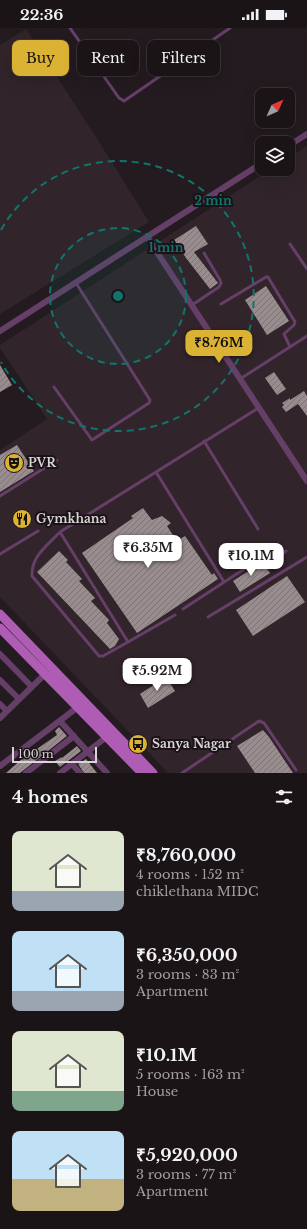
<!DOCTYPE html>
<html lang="en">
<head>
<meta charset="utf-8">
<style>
	:root { --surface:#1a1417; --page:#231d20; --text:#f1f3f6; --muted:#9f9ea1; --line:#383336; --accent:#dbb233 }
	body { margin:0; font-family:"Libre Baskerville",serif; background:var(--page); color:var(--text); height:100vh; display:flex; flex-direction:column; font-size:15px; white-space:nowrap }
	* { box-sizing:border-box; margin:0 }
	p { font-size:13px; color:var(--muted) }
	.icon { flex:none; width:22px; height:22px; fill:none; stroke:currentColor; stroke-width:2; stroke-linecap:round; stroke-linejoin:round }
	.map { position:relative; height:745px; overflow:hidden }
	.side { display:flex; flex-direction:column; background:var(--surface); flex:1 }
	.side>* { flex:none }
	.top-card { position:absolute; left:12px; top:12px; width:283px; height:36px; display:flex; gap:8px }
	.needle { width:26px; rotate:45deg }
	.fabs { position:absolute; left:255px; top:60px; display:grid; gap:8px }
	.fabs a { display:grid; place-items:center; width:40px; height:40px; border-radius:8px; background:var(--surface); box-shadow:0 4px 16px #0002,0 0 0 1px var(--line); font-size:20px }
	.scale { position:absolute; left:12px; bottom:10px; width:85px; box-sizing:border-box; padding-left:4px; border:2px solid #d9d4d6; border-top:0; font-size:11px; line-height:14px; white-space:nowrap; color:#d9d4d6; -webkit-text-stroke:3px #1a1216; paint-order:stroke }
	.price { position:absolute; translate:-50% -34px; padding:0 9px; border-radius:8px; background:#fff; color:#222; font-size:13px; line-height:26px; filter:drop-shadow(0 1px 2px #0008) }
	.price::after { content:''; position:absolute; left:50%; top:24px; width:12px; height:9px; margin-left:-6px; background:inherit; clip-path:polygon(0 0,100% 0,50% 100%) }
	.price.active { background:var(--accent); color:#111 }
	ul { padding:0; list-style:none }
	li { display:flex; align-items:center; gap:12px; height:100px; padding:0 12px }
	li span { display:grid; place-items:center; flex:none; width:112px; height:80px; border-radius:8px; color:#555 }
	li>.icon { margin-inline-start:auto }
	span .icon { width:48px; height:48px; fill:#fffc; stroke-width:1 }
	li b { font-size:17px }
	h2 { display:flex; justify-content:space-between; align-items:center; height:48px; padding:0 12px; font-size:17px }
	.chip { padding:0 14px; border-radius:8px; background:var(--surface); box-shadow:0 4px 16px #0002,0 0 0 1px var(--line); font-size:14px; line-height:36px }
	.chip.active { background:var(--accent); color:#111 }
	.status { display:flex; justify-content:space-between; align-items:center; height:28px; padding:0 20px; background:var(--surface); direction:ltr }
	.status svg { height:11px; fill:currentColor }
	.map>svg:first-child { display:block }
	.built { fill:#31242a }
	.building { fill:url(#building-hatch) }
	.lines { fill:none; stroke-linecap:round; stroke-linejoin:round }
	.service { stroke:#663f69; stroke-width:3 }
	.minor { stroke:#663f69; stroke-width:6 }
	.primary { stroke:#af5cb4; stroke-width:9 }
	.ring { fill:none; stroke:#0f766e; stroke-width:2; stroke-dasharray:7 5 }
	.labels { text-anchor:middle; stroke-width:4; stroke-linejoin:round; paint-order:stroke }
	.poi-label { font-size:12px; font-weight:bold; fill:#d9d4d6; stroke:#1a1216; text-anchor:start }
	.centre { fill:#0f766e; stroke:#1a1216; stroke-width:2 }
	.ring-label { font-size:12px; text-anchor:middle; font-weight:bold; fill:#0f766e; stroke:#1a1216; stroke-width:4; stroke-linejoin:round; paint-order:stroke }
</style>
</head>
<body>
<div class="status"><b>22:36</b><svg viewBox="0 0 49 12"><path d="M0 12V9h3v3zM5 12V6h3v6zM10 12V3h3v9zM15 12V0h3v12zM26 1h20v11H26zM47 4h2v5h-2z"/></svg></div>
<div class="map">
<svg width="307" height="745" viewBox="0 0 307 745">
	<defs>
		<pattern id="building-hatch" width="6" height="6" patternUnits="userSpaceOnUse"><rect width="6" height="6" fill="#988c8e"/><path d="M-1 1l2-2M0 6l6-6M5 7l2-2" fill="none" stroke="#7e7577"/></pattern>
	</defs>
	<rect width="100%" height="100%" fill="#231b1f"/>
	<!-- built -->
	<path class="built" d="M26,1l70,108 53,85 -149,92v-269z
		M307,118v627h-139l-168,-176v-147l47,-31 -47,-71v-3l271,-176h17v-11z"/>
	<!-- building -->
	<path class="building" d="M196,198l12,18 -14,8 24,31 -8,6 -24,-31 -12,-18z
		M266,258l23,35 -22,14 -22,-35z
		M0,337l12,20 -12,7z
		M274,344l12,17 -9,6 -12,-17z
		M304,363l3,5v20l-9,-12 -12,8 -4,-5 2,-2 -2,-2 8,-5v2z
		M17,417l17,26 -34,21v-37z
		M143,480l9,12 10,-4 9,7 -4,3 10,15 8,-5 27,39 2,-2 4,6 -81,54 -55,-80 51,-35 -2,-2z
		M59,523l9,9 -2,2 16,17 -3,2 16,17 -4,3 18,19 -2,3 12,16 -4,7 -5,3 -73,-77z
		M261,535h2l7,10 -30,19 -7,-11z
		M287,548l18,26 -52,34 -17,-26z
		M166,649l9,14 -27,17 -8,-14z
		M59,699l8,9 -47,37h-14l24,-21 1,1 26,-18 -2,-4z
		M263,702l6,7 24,36h-38l-18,-27z
		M77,718l4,5 -21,16 -5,-6 7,-4v1z
		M86,731l11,14h-13l-6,-9z"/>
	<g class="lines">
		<!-- service -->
		<path class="service" d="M70,0l49,70 5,3 106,-73
			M290,216l17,25
			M221,276l45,-27h2l27,45 -1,3 -10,9 6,13
			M192,277l27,-18 2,-4 -1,-3 -16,-27
			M240,351l67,-43
			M54,359l38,53 57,-37 1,-3 -74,-117
			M204,413l54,88
			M156,444l68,110
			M0,468l57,-36
			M60,504l68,110 47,-27
			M0,526l38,-23
			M183,581l75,-49h16l12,-9
			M208,589l99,-60
			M128,614l-25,14h-4l-67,-80c-1,-20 16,-31 28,-44l200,-125
			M182,745l77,-52 5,2 32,47"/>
		<!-- minor -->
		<path class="minor" d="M288,118l19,-12
			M147,209l160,244
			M0,303l262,-168
			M0,626l32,33
			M0,652l19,19
			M0,676l7,7
			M0,690l45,-44
			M60,693l47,52
			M72,736l8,9
			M0,738l78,-59
			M26,745l48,-37
			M60,745l49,-38"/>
		<!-- primary -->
		<path class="primary" d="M0,586l153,159
			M0,600l142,145"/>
	</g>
	<!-- distance rings -->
	<circle cx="118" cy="268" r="68" fill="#0f766e" fill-opacity=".12"/>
	<g class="ring">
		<circle cx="118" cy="268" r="68"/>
		<path d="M1 202A135 135 0 1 1 1 334"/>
	</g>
	<!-- icons -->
	<defs>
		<symbol id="theatre-disc" viewBox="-11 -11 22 22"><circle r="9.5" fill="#dbb233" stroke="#1a1216"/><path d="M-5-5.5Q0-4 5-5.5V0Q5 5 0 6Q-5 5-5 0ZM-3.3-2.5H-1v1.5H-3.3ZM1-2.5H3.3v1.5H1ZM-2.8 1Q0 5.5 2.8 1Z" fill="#111"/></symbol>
		<symbol id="restaurant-disc" viewBox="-11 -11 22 22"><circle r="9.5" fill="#dbb233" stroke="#1a1216"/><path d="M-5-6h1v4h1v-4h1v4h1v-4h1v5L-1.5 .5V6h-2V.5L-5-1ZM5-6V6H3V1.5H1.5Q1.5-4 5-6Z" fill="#111"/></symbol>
		<symbol id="bus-disc" viewBox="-11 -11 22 22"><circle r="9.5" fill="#dbb233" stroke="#1a1216"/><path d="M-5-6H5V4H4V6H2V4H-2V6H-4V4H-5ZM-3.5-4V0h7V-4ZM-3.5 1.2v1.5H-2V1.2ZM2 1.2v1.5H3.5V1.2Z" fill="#111"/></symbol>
	</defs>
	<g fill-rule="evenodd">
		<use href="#theatre-disc" x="3" y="424" width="22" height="22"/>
		<use href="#restaurant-disc" x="11" y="480" width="22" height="22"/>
		<use href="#bus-disc" x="127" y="705" width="22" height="22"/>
	</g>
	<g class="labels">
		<!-- poi labels -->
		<g class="poi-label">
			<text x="28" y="439">PVR</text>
			<text x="36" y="495">Gymkhana</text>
			<text x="152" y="720">Sanya Nagar</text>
		</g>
	</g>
	<circle cx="118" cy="268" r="6" class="centre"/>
	<g class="ring-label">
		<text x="213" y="177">2 min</text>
		<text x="166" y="224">1 min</text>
	</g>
</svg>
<div class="fabs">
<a><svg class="needle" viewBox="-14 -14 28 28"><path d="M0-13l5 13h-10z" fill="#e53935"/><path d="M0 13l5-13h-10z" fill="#9f9ea1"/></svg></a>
<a><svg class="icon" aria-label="layers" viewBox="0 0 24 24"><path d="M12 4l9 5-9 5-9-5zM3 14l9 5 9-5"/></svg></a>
</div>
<div class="scale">100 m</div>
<b class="price active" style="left:219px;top:336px">₹8.76M</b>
<b class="price" style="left:148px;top:541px">₹6.35M</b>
<b class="price" style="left:251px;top:549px">₹10.1M</b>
<b class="price" style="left:157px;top:664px">₹5.92M</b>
<div class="top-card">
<a class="chip active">Buy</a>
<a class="chip">Rent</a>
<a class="chip">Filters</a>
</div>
</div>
<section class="side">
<h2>4 homes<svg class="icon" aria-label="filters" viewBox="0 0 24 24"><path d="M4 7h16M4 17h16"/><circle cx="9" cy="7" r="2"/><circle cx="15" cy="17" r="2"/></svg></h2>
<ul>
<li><span style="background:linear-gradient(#dfe7d0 75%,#9aa5b1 0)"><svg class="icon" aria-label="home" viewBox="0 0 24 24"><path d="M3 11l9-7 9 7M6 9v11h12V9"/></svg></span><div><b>₹8,760,000</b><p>4 rooms · 152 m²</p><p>chiklethana MIDC</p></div></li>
<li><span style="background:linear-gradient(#bfe0f5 75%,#9aa5b1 0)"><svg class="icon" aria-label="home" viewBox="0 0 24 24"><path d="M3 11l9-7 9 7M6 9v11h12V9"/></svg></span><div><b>₹6,350,000</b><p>3 rooms · 83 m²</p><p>Apartment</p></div></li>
<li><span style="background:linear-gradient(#dfe7d0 75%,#7fa58c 0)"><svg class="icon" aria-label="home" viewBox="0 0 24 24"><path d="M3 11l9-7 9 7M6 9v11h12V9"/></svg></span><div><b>₹10.1M</b><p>5 rooms · 163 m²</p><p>House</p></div></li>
<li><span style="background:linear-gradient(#bfe0f5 60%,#c2b280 0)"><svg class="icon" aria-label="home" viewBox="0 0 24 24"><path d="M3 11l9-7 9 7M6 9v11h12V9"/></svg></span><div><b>₹5,920,000</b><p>3 rooms · 77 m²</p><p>Apartment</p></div></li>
</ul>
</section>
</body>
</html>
